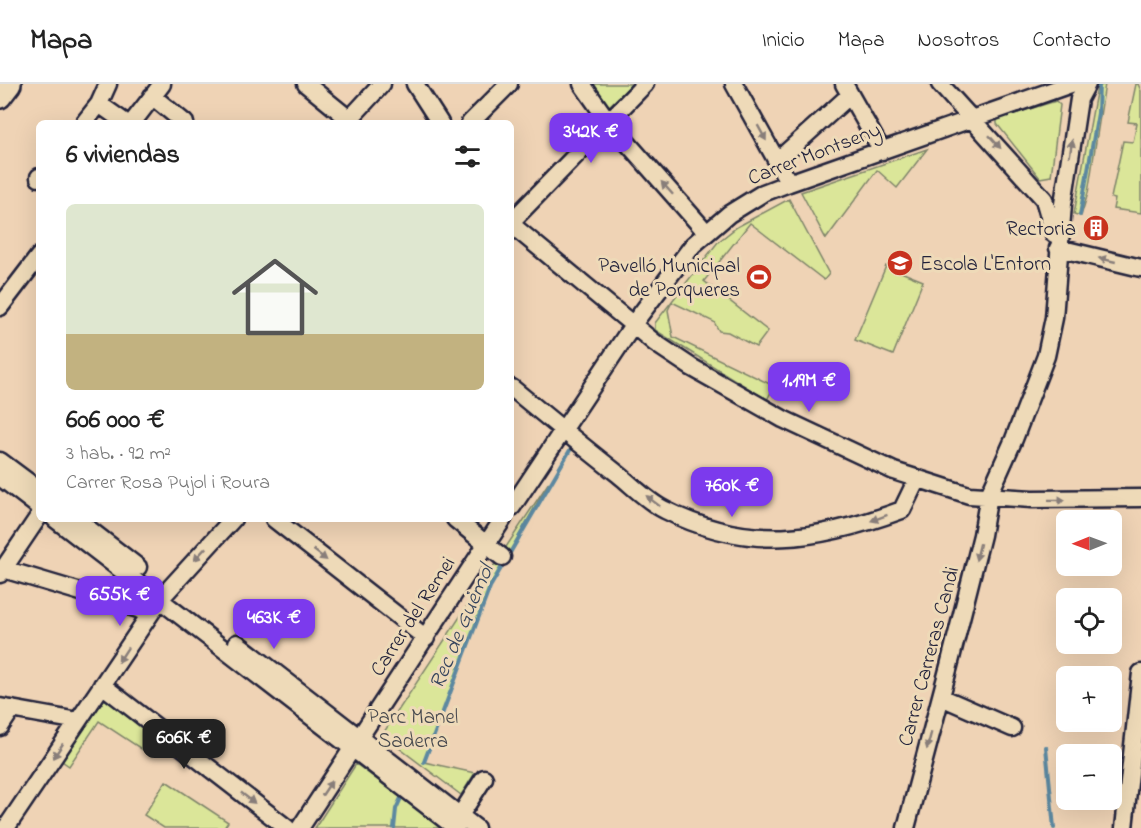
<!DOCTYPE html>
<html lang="es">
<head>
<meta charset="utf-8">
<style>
	:root { --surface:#fff; --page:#f2f2f2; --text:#222; --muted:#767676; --line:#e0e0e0; --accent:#7c3aed }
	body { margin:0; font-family:"Indie Flower",sans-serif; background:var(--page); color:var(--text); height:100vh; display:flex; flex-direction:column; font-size:22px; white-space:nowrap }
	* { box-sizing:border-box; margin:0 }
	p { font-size:20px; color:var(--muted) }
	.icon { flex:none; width:33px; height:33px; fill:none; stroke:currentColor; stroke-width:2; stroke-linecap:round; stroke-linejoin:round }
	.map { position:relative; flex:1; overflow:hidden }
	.details { position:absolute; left:36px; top:36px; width:478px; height:402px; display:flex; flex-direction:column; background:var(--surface); border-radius:9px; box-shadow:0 6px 24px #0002 }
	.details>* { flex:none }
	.needle { width:39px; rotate:269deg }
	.controls { position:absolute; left:1056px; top:426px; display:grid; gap:12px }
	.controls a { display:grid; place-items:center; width:66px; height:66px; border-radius:9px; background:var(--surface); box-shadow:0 6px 24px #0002; font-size:30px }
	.price { position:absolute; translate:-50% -51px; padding:0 14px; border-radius:12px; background:var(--accent); color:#fff; font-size:20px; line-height:39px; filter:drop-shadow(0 2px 3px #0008) }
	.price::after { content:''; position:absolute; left:50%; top:36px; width:18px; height:14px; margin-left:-9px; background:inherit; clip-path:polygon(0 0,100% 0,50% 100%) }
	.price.active { background:#222; color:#fff }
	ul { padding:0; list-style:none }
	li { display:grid; align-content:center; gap:12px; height:318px; padding:0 30px }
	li+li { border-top:2px solid var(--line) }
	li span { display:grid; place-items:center; height:186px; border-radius:9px; color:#555 }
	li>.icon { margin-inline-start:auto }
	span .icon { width:108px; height:108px; fill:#fffc; stroke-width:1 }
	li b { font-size:26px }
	h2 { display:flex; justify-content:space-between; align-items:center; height:72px; padding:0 30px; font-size:26px }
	header { display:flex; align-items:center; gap:36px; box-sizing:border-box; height:84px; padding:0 30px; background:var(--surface); border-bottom:2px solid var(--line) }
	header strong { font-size:28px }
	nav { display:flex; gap:33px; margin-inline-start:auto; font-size:21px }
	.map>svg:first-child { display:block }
	.green { fill:#dbe699; stroke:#7e846a; stroke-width:1.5 }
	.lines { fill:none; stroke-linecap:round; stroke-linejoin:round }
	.stream { stroke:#5c88a0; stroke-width:4 }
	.minor-casing { stroke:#22223b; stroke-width:21 }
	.major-casing { stroke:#22223b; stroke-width:26 }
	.minor { stroke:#eedab8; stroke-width:16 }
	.major { stroke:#eedab8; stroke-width:21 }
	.oneway { fill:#887e7a }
	.labels { text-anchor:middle; stroke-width:6; stroke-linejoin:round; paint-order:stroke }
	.street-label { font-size:21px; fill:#22223b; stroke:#eedab8 }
	.poi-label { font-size:21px; fill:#22223b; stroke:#eedab8; text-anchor:end }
	.park-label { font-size:21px; fill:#47494e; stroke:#eedab8 }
	.water-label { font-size:22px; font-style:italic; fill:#35445d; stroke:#eedab8 }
</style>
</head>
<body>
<header>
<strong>Mapa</strong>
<nav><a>Inicio</a><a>Mapa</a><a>Nosotros</a><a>Contacto</a></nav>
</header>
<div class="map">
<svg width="1141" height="744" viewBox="0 0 1141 744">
	<rect width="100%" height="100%" fill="#efd3b5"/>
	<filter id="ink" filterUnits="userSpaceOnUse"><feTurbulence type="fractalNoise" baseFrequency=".0167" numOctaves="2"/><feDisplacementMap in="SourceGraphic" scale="12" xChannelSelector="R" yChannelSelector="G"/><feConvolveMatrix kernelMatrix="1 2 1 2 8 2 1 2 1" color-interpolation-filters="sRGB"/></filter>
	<g filter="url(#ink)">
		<!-- green -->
		<path class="green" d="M590,0h42l-23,22 -6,-2z
			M1105,0l-17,109 -7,23 -7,-2 23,-127z
			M1136,0h2l3,7v122l-28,-4 2,-10 -4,-1 12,-57 10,1 4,-19 -9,-1z
			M1056,17l4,4 -9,71 -11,2 -43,-54v-5z
			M927,65l-30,39 -20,-18 -51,69 -25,-47z
			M789,115l40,75 -5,6 -74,-57 -46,58 64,50 -12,16 -28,-15 -9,-1 -5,-9 -42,-20 -4,8 5,27 101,49 -7,14 -112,-70v-7l63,-81 19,-15z
			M886,182l37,15 -30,74 -38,-15z
			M549,398l-59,105 -66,175 51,11 -14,22 -79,-60z
			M105,614l56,43 -9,15 -53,-35 -30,45 -7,-5z
			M356,680l84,63 -1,1h-124z
			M166,697l62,41 -4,6h-60l-20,-13z"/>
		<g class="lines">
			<!-- stream -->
			<path class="stream" d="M1080,131l18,-102 1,-29
				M1046,663l8,81
				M424,678l66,-175 83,-142
				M394,744l2,-19 5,-11"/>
			<defs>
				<path id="minor" d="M306,0l43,35
					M415,0l25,39
					M582,0l26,37 98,111
					M734,0l55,99
					M844,0l38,67
					M940,0l104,115 10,35
					M152,12l33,27
					M99,20l27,19
					M84,39l15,-19 9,-20
					M132,39l30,-39
					M346,39l36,-39
					M470,39l39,-39
					M777,77l73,-66
					M39,93v1
					M512,137l133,-137
					M512,141l143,118 36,24 92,52 111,52 75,24 63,4 109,-1
					M1058,164l83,20
					M0,223l39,-51
					M512,304c35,29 70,58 106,86 15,12 30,28 47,36 83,42 153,31 237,0l15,-31
					M0,377l39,29
					M0,393l39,30
					M512,423l125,-188 56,-74 36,-31 34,-21 26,-10 282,-99
					M55,435l401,309
					M76,435l62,48
					M274,435l152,119
					M455,435l47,38
					M0,484l138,41 11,6
					M0,490l39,-58
					M237,559l239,185
					M102,601l185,143
					M941,613l71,31
					M0,623l78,14
					M0,643l12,-18
					M454,741l30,-47
					M6,744l155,-230 72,-79
					M300,744l203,-309
					M906,744l43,-162 33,-131 7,-40 25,-56 32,-83 8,-38 9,-114 16,-105 8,-15
					M1124,744l17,-155"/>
				<path id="major" d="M0,13l10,-13"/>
			</defs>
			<!-- minor casing -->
			<use href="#minor" class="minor-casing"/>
			<!-- major casing -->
			<use href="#major" class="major-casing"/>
			<!-- minor -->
			<use href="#minor" class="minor"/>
			<!-- major -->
			<use href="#major" class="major"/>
		</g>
		<!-- one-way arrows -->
		<defs><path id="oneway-solid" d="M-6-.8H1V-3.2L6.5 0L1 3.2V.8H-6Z" transform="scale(1.5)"/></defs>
		<g class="oneway">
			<use href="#oneway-solid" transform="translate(762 49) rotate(61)"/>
			<use href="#oneway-solid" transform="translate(995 58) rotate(48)"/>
			<use href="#oneway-solid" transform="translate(1071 64) rotate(-81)"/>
			<use href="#oneway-solid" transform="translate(667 104) rotate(-132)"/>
			<use href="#oneway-solid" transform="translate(1107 176) rotate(-167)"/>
			<use href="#oneway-solid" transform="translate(1057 416) rotate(1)"/>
			<use href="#oneway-solid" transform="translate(653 417) rotate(-142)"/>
			<use href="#oneway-solid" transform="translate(879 434) rotate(160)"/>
			<use href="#oneway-solid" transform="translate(978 468) rotate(104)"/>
			<use href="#oneway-solid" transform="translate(200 470) rotate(133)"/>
			<use href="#oneway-solid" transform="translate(320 471) rotate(38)"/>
			<use href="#oneway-solid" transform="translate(123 571) rotate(123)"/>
			<use href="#oneway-solid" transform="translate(929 657) rotate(105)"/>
			<use href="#oneway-solid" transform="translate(58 667) rotate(124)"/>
			<use href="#oneway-solid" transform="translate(327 704) rotate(-56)"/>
			<use href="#oneway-solid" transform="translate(248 714) rotate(38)"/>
		</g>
	</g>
	<!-- icons -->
	<defs>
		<symbol id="building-disc" viewBox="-11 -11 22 22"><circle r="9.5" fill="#c8321e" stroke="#eedab8"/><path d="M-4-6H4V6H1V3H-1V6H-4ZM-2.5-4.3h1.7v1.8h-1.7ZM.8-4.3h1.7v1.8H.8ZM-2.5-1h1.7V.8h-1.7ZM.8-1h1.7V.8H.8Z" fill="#fff"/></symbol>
		<symbol id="school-disc" viewBox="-11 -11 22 22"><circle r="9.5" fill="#c8321e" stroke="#eedab8"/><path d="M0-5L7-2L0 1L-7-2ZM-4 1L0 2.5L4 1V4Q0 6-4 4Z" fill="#fff"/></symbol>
		<symbol id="stadium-disc" viewBox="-11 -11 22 22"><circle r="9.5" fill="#c8321e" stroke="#eedab8"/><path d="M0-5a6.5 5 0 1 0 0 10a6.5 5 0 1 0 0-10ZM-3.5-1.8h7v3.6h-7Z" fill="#fff"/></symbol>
	</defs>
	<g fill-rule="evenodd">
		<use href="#building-disc" x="1081" y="129" width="30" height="30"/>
		<use href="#school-disc" x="885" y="164" width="30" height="30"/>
		<use href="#stadium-disc" x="744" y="178" width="30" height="30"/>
	</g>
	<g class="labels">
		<!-- street labels -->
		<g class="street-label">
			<text transform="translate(814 69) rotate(-21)" y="7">Carrer Montseny</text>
			<text transform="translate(412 532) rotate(-57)" y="7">Carrer del Remei</text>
			<text transform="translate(928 572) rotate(-75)" y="7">Carrer Carreras Candi</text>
		</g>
		<!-- poi labels -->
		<g class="poi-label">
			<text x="1076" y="151">Rectoria</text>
			<text x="920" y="186" text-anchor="start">Escola L'Entorn</text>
			<text x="740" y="188">Pavelló Municipal<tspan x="740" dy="24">de Porqueres</tspan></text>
		</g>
		<!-- park labels -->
		<g class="park-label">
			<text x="413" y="639">Parc Manel<tspan x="413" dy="24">Saderra</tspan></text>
		</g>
		<!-- water labels -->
		<g class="water-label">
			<text transform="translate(460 542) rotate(-67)" y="8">Rec de Guèmol</text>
		</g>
	</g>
</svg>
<div class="controls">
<a><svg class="needle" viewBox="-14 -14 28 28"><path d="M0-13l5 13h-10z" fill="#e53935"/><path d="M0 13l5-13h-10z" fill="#767676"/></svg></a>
<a><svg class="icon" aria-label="locate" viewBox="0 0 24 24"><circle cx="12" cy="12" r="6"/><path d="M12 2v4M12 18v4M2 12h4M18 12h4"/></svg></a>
<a>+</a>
<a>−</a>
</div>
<b class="price" style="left:591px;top:80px">342K €</b>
<b class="price" style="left:809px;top:329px">1.19M €</b>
<b class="price" style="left:732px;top:434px">760K €</b>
<b class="price" style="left:120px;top:543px">655K €</b>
<b class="price" style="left:274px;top:566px">463K €</b>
<b class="price active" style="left:184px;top:686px">606K €</b>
<section class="details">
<h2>6 viviendas<svg class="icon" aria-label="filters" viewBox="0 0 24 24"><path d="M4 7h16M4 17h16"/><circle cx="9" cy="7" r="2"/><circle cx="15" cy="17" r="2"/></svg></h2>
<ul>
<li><span style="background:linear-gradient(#dfe7d0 70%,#c2b280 0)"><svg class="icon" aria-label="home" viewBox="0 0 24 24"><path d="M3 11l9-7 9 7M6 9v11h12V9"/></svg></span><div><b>606 000 €</b><p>3 hab. · 92 m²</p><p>Carrer Rosa Pujol i Roura</p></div></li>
</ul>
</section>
</div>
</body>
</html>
